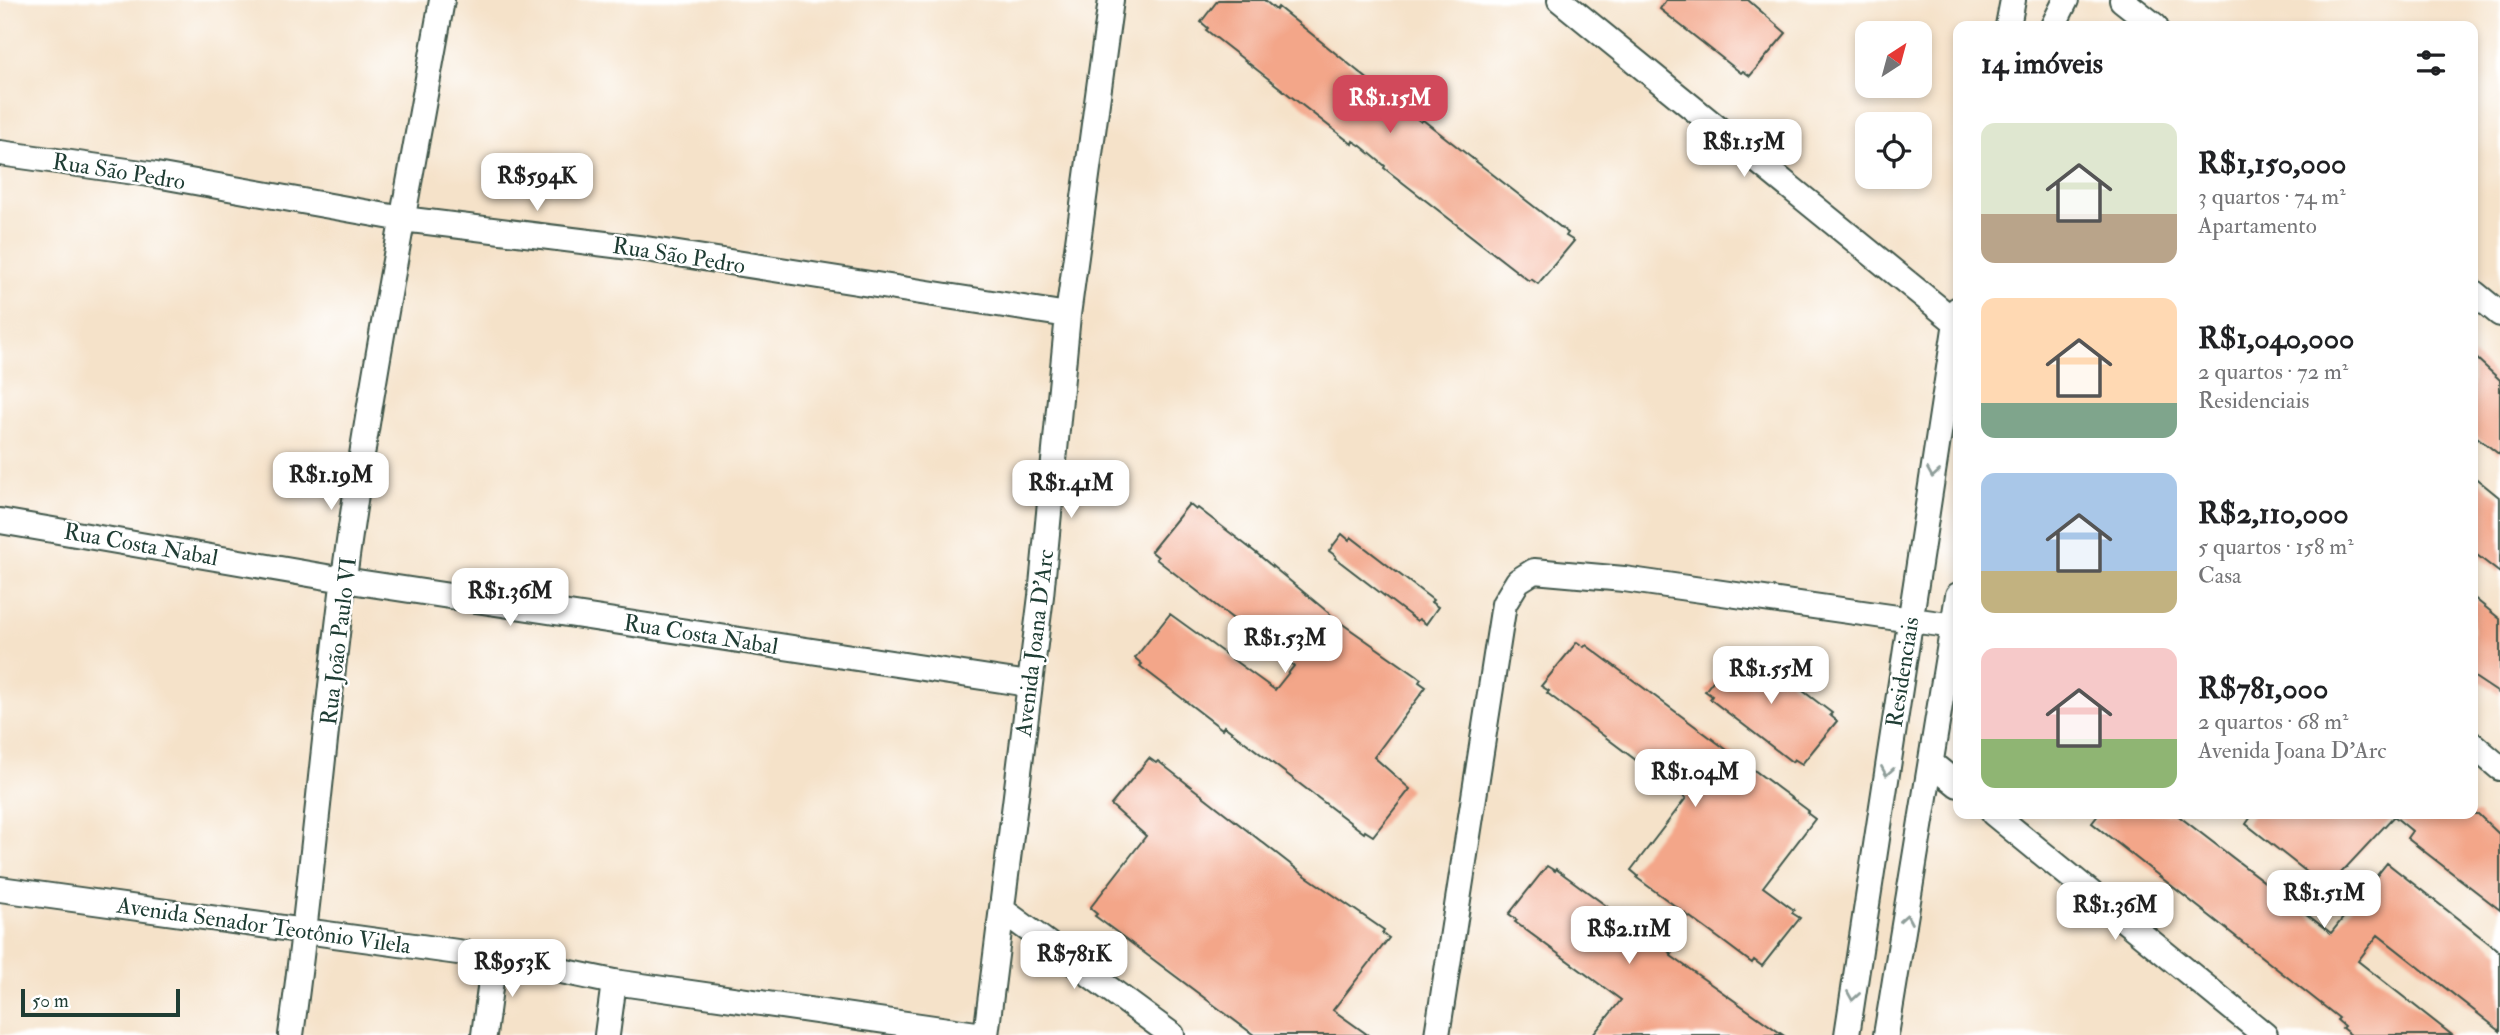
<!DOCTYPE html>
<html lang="pt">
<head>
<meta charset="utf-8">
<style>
	:root { --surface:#fff; --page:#f2f2f2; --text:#202124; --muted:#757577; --accent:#d1495b }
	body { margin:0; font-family:"IM FELL Double Pica",serif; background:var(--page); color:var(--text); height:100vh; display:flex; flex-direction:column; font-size:26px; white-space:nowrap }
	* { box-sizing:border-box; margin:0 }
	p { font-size:23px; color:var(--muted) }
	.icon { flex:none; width:38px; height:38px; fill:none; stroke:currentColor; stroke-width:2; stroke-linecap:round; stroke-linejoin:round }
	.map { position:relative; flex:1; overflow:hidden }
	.panel { position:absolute; left:1953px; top:21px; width:525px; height:798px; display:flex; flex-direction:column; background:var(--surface); border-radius:14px; box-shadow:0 4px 10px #0003 }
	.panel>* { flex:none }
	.needle { width:46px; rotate:36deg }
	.tools { position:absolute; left:1855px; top:21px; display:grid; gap:14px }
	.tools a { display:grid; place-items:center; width:77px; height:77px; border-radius:14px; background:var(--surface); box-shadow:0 4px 10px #0003; font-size:35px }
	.scale { position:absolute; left:21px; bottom:18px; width:159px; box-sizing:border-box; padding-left:7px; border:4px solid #1f3d34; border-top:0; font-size:19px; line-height:24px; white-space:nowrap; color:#1f3d34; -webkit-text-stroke:5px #fff; paint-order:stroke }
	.price { position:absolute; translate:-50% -60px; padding:0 16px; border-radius:14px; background:#fff; color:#222; font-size:23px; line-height:46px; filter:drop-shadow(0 2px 4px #0008) }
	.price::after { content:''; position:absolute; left:50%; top:42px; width:21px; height:16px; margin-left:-10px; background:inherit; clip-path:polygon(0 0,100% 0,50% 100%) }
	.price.selected { background:var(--accent); color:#fff }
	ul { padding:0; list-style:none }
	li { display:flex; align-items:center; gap:21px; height:175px; padding:0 28px }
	li span { display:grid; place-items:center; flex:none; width:196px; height:140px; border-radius:14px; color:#555 }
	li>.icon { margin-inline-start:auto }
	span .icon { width:84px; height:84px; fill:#fffc; stroke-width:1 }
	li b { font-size:30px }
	h2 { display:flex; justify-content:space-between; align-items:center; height:84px; padding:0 28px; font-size:30px }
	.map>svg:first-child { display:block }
	.building { fill:#f3a689 }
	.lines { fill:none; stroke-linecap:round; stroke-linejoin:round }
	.street-casing { stroke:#3f564a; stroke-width:28 }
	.street { stroke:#fff; stroke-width:24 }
	.oneway { stroke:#8f9e9a }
	.labels { text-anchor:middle; stroke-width:5; stroke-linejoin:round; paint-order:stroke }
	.street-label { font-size:23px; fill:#1f3d34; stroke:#fff }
</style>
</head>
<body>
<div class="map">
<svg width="2500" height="1035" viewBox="0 0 2500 1035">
	<rect width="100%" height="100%" fill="#fff"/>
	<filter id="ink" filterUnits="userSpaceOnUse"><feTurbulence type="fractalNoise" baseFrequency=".0143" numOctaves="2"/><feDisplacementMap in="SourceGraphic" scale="14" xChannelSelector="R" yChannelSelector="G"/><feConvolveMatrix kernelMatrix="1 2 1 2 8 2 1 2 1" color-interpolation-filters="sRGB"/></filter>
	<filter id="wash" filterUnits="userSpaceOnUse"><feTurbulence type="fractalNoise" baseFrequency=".00686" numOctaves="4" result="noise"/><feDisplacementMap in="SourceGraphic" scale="28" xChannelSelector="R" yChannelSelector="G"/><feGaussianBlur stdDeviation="1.57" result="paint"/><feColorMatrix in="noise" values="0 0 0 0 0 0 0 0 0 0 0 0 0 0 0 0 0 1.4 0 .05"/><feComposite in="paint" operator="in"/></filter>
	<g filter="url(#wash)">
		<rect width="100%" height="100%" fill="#f5e2c9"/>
		<g id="blocks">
			<!-- building -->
			<path class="building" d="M1218,0h46l12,10 2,-3 143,115 2,-2 145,113 -2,3 8,5 -36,43 -7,-5 -2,2 -145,-113 1,-2 -24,-20 -8,-5 -1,3 -146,-114 2,-2 -7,-6z
				M1666,0h82l38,33 -36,43 -7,-5 -2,2 -81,-64z
				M2473,355l27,25v75l-27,-21z
				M2473,476l27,22v75l-27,-21z
				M1189,504l7,6 2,-2 57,44 86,71 80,56 -2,3 7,5 -52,70 36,32 -37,47 -8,-5 -1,2 -140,-107 -2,3 -82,-63 2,-2 -7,-6 35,-44 105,76 19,-24 -138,-107 2,-2 -7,-6z
				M1342,534l7,6 2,-3 82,63 -2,2 7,5 -12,17 -7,-5 -2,2 -82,-63 1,-2 -7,-5z
				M2473,597l27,22v75l-27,-18z
				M1577,642l7,5 2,-2 223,166 -2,2 8,6 -52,68 31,23 -2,3 8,5 -38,48 -8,-6 -2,3 -32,-24 -83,-61 1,-2 -7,-6 55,-72 -139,-105 2,-2 -8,-5z
				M1740,647l38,25 54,41 -2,2 7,6 -35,43 -8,-5 -2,3 -82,-63 2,-3 -7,-5z
				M1149,758l7,5 2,-2 145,113 81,56 -2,3 7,5 -56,72 35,25h-114l-159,-119 2,-2 -7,-6 56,-72 -35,-31z
				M2099,814h77l155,119 56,-70 113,89v79l-122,-96 -20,26 94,74h-101l-9,-7 2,-2 -7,-6 2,-2 -247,-195z
				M2253,814h225l22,21v75l-93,-72 5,-7 -18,-15 -67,72 -81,-64z
				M1547,866l8,5 1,-2 116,85 -1,2 112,79h-190l28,-35 -106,-78 2,-2 -8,-6z"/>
		</g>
	</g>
	<g filter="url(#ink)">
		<use href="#blocks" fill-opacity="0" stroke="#3f564a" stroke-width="2"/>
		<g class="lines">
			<defs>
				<path id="street" d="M1560,0l398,324
					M2122,0l33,26
					M2008,26l5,-26
					M2053,26l13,-26
					M0,153l156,22 247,44 243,30 422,66
					M2473,292l27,22
					M0,521l344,59 685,104
					M2473,745l27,23
					M1932,764l26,21
					M1994,814l271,221
					M0,889l494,68 120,25 369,53
					M1002,910l170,125
					M291,1035c21,-152 33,-305 53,-457 26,-194 64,-385 98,-578
					M484,1035l10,-78
					M607,1035l7,-53
					M986,1035l55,-439 27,-281 43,-315
					M1437,1035l67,-431 14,-23 16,-10 90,8 330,47
					M1847,1035l111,-726
					M1886,1035l72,-440"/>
			</defs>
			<!-- street casing -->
			<use href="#street" class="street-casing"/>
			<!-- street -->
			<use href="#street" class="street"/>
		</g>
		<!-- one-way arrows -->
		<defs><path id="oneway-chevron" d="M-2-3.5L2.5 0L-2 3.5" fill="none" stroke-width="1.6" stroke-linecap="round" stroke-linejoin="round" transform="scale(1.75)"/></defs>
		<g class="oneway">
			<use href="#oneway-chevron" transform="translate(1933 473) rotate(99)"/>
			<use href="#oneway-chevron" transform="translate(1887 771) rotate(99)"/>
			<use href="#oneway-chevron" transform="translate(1906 919) rotate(-80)"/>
			<use href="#oneway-chevron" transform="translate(1853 996) rotate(99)"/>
		</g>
	</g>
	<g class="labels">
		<!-- street labels -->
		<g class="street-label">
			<text transform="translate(119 171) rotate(9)" y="8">Rua São Pedro</text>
			<text transform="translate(679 255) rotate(9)" y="8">Rua São Pedro</text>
			<text transform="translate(141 544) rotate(10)" y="8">Rua Costa Nabal</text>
			<text transform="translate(701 634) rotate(9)" y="8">Rua Costa Nabal</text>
			<text transform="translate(338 641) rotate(-83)" y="8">Rua João Paulo VI</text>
			<text transform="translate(1034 643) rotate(-83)" y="8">Avenida Joana D'Arc</text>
			<text transform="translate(1902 672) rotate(-81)" y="8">Residenciais</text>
			<text transform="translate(264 925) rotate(8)" y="8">Avenida Senador Teotônio Vilela</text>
		</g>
	</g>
</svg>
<div class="tools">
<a><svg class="needle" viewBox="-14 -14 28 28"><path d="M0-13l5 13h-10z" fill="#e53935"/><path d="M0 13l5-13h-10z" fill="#757577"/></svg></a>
<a><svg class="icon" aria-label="locate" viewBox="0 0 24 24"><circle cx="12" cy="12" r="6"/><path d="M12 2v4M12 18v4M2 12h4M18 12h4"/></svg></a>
</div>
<div class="scale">50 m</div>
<b class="price selected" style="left:1390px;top:135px">R$1.15M</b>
<b class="price" style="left:1744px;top:179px">R$1.15M</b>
<b class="price" style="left:537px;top:213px">R$594K</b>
<b class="price" style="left:331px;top:512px">R$1.19M</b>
<b class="price" style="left:1071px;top:520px">R$1.41M</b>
<b class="price" style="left:510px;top:628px">R$1.36M</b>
<b class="price" style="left:1285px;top:675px">R$1.53M</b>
<b class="price" style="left:1771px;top:706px">R$1.55M</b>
<b class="price" style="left:1695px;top:809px">R$1.04M</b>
<b class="price" style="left:2324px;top:930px">R$1.51M</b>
<b class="price" style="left:2115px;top:942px">R$1.36M</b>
<b class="price" style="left:1629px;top:966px">R$2.11M</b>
<b class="price" style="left:1074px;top:991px">R$781K</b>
<b class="price" style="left:512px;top:999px">R$953K</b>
<section class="panel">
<h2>14 imóveis<svg class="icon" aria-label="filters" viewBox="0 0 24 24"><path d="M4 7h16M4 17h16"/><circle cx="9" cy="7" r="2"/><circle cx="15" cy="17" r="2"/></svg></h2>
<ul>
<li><span style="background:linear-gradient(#dfe7d0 65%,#b9a48a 0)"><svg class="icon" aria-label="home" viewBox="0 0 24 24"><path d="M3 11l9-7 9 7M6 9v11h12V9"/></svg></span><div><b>R$1,150,000</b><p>3 quartos · 74 m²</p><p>Apartamento</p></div></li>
<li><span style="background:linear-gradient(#ffd9b3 75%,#7fa58c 0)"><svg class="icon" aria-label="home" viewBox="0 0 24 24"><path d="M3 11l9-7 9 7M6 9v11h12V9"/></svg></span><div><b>R$1,040,000</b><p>2 quartos · 72 m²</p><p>Residenciais</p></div></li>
<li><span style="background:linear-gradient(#a9c7e8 70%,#c2b280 0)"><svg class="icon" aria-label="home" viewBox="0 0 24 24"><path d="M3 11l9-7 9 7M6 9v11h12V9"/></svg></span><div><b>R$2,110,000</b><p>5 quartos · 158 m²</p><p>Casa</p></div></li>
<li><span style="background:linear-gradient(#f6c9c9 65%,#8fb573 0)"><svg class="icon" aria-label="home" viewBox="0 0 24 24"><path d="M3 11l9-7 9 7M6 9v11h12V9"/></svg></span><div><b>R$781,000</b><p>2 quartos · 68 m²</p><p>Avenida Joana D'Arc</p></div></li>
</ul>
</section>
</div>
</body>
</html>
